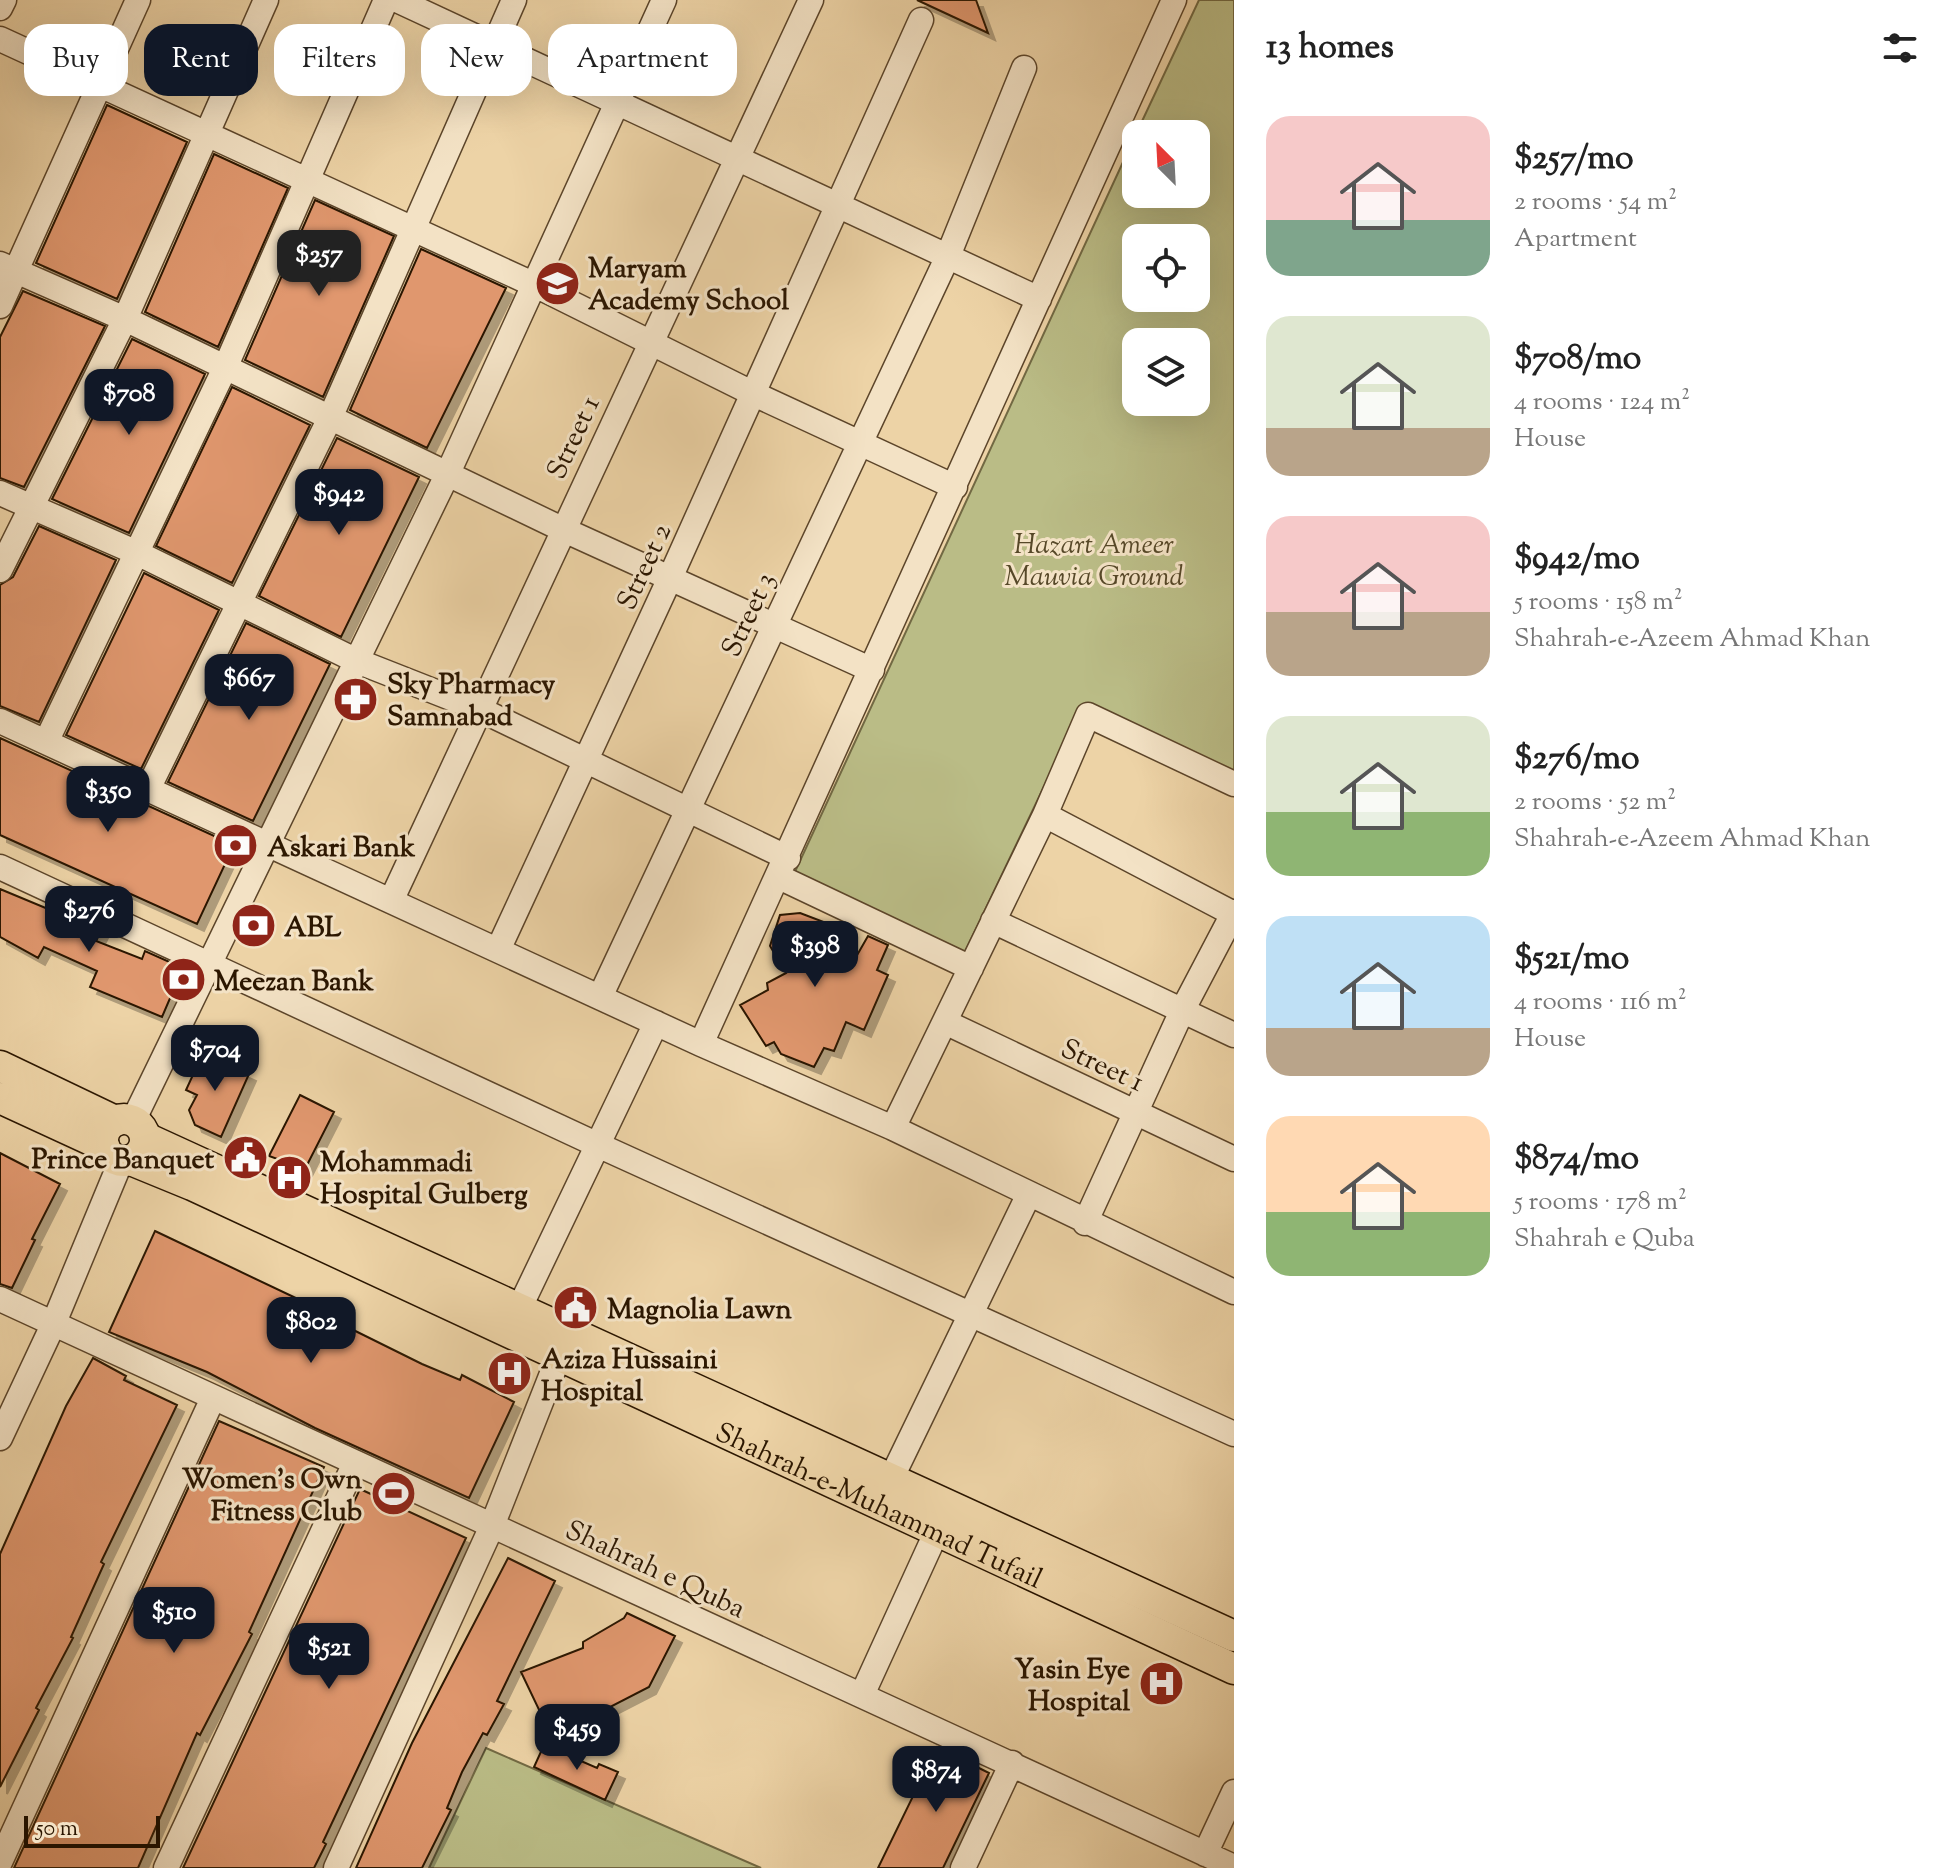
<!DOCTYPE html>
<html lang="en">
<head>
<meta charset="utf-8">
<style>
	:root { --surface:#fff; --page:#f6f6f6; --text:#222; --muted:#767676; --accent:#111827 }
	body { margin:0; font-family:"Sorts Mill Goudy",serif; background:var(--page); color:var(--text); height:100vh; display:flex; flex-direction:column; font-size:30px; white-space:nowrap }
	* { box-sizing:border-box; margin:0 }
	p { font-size:26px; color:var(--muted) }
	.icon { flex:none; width:44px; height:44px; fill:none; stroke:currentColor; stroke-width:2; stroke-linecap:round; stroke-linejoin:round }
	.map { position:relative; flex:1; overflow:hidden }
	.side { display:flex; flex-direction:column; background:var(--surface); width:720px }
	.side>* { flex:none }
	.guide { position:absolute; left:24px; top:24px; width:760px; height:72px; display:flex; gap:16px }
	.needle { width:52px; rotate:336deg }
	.controls { position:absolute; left:1122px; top:120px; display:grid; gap:16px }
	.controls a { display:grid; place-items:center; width:88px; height:88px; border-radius:16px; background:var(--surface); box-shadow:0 8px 32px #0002; font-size:40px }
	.scale { position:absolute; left:24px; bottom:20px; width:136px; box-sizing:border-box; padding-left:8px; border:4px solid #2b1600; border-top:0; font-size:22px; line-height:28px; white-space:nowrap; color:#2b1600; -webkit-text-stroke:6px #f3e2c5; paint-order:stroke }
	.price { position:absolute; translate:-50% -68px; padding:0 18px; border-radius:16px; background:var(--accent); color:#fff; font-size:26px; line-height:52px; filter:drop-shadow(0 2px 4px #0008) }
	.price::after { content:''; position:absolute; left:50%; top:48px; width:24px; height:18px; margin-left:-12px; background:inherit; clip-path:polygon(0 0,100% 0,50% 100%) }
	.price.selected { background:#222; color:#fff }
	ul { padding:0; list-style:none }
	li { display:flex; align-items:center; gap:24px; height:200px; padding:0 32px }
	li span { display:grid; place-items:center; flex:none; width:224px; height:160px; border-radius:24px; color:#555 }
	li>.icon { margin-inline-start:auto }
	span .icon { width:96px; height:96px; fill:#fffc; stroke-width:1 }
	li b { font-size:34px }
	h2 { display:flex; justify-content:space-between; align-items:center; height:96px; padding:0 32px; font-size:34px }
	.chip { padding:0 28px; border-radius:24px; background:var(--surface); box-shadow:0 8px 32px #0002; font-size:28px; line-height:72px }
	.chip.selected { background:var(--accent); color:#fff }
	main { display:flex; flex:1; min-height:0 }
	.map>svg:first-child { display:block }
	.green { fill:#babc86; stroke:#726943; stroke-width:2; fill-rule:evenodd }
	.building { fill:#e0976e; stroke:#2b1600; stroke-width:2; filter:url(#shadow) }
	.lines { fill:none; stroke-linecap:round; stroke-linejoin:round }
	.minor-casing { stroke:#5c452a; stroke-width:27 }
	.major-casing { stroke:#2b1600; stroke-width:33 }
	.minor { stroke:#f3e2c5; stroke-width:24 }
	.major { stroke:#edd3a6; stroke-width:30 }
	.labels { text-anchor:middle; stroke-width:6; stroke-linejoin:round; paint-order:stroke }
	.poi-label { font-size:28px; font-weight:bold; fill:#2b1600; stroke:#f3e2c5; text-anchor:start }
	.street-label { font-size:28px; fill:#2b1600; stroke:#f3e2c5 }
	.park-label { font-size:28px; font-style:italic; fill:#564828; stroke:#f3e2c5 }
</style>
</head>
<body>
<main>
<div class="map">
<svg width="1234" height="1868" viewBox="0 0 1234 1868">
	<defs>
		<filter id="shadow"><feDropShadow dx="7" dy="7" stdDeviation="0" flood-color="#0004"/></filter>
	</defs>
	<rect width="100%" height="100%" fill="#edd3a6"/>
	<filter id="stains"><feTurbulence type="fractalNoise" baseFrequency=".0025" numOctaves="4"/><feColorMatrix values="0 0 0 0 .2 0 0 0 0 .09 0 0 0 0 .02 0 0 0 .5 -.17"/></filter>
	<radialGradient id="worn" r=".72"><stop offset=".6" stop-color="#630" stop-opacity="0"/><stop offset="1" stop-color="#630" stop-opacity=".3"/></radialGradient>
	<!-- green -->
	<path class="green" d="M1199,0h35v775l-152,-68 -119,249 -170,-80 343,-742v60h60v-60h-60zM1136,238h60v60h-60zM1136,342h60v60h-60z
		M486,1748l275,120h-332z"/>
	<!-- building -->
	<path class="building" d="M917,0h59l12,33z
		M107,105l80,37 -70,157 -81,-36z
		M214,154l74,34 -70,159 -73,-35z
		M315,200l79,36 -71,161 -78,-37z
		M421,249l85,39 -79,160 -77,-38z
		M23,291l82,35 -81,161 -24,-9v-141z
		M132,339l73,35 -76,159 -77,-34z
		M232,387l78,38 -78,158 -76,-37z
		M337,438l82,39 -78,160 -82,-41z
		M39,526l77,34 -77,162 -39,-16v-121l13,-8z
		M144,573l75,37 -78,159 -75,-34z
		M246,623l84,41 -77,157 -85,-39z
		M0,738l234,107 -37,79 -197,-89z
		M0,889l101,42 -5,10 46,18 3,-8 38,17 -21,49 -72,-30 7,-16 -53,-24 -6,11 -38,-21z
		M800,913l29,11 23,40 16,-28 20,9 -11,25 11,5 -24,55 -18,-8 -12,29 -10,-3 -10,19 -33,-13 -7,-12 -8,4 -26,-41 28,-15 -1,-7 19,-10 -16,-27 10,-31z
		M203,1053l46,21 -28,63 -26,-12 -6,-15 8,-15 -11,-5z
		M300,1095l34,17 -29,57 -36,-13z
		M0,1153l60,31 -28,55 3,1 -23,48 -12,-4z
		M155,1231l164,78 -2,3 105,52 38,16 2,-5 52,27 -45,96 -154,-70 -108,-56 -98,-40z
		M93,1358l33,18 -2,4 53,25 -76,157 3,2 -33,73 2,1 -37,70 3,2 -39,77v-233l66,-148z
		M219,1421l105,46 -75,165 3,2 -52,101 -3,-2 -59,135h-124z
		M360,1489l106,49 -143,304 3,2 -12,24h-131z
		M508,1558l47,23 -58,120 7,3 -17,31 -4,-2 -21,39 -15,36 4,2 -29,58h-66l56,-125z
		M627,1613l48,23 -26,51 -97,50 -31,-65 62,-24v-6l41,-24z
		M544,1745l53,23 2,-4 19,8 -13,28 -71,-33z
		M937,1747l52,26 -46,95h-65z"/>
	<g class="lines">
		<defs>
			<path id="minor" d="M397,0l642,299
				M0,8l4,-8
				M0,39l535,246 219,109 201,93
				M0,264l125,55 437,210 310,141
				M0,306l138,-306
				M0,493l135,59 222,109 122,48 309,149
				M0,570l125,-251 141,-319
				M0,721l701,323 192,84 341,164
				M46,742l179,-374 161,-368
				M148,789l182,-371 184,-418
				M1045,815l189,99
				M0,867l600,279 634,288
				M779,877l192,91
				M391,901l420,-901
				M993,921l241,114
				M498,950l172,-372 251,-558
				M600,997l348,-741 76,-188
				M947,1023l287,136
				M701,1044l473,-1044
				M133,1121l315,-648 216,-473
				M893,1128l152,-313 43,-100 146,69
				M1085,1223l97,-212 52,-99
				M0,1299l1234,568
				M520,1307l136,-284
				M0,1438l53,-113 68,-164
				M891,1479l137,-283
				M862,1695l74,-162
				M1205,1854l29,-62
				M0,1862l213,-464
				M166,1868l189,-405
				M336,1868l156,-342 67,-170
				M963,1868l49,-105"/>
			<g id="major">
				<path d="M0,1066l115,55"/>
				<path d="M0,1098l104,48"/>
				<circle cx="124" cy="1140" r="21"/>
				<path d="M146,1138l1088,498"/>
				<path id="s1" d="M131,1160l61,25 1042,484"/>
			</g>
		</defs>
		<!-- minor casing -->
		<use href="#minor" class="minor-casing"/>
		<!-- major casing -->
		<use href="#major" class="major-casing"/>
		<!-- minor -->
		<use href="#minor" class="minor"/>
		<!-- major -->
		<use href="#major" class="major"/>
	</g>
	<!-- icons -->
	<defs>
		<symbol id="school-disc" viewBox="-11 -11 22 22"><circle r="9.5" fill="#8f2418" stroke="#f3e2c5"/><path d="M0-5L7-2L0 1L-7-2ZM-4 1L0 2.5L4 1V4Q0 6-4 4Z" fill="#fff"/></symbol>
		<symbol id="pharmacy-disc" viewBox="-11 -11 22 22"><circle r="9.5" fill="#8f2418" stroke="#f3e2c5"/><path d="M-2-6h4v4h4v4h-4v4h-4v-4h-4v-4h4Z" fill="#fff"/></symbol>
		<symbol id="bank-disc" viewBox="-11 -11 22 22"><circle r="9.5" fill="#8f2418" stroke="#f3e2c5"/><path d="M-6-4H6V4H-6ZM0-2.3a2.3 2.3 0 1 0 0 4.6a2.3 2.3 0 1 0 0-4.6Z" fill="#fff"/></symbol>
		<symbol id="civic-disc" viewBox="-11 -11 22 22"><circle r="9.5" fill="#8f2418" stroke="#f3e2c5"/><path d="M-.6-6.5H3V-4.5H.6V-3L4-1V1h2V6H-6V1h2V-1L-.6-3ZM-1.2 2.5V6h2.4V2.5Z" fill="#fff"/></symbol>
		<symbol id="hospital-disc" viewBox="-11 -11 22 22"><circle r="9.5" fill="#8f2418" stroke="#f3e2c5"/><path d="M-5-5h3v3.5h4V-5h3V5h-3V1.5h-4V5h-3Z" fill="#fff"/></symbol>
		<symbol id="stadium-disc" viewBox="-11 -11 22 22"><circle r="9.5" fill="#8f2418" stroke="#f3e2c5"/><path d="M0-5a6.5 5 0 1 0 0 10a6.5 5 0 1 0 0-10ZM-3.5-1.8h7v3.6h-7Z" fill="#fff"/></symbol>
	</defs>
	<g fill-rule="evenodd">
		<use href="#school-disc" x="532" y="258" width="51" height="51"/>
		<use href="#pharmacy-disc" x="330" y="674" width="51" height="51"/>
		<use href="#bank-disc" x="210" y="820" width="51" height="51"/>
		<use href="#bank-disc" x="228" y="900" width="51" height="51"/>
		<use href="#bank-disc" x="158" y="954" width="51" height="51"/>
		<use href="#civic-disc" x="220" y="1132" width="51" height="51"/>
		<use href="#hospital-disc" x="264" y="1152" width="51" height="51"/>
		<use href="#civic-disc" x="550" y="1282" width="51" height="51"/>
		<use href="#hospital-disc" x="484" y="1348" width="51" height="51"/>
		<use href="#stadium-disc" x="368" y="1468" width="51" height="51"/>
		<use href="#hospital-disc" x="1136" y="1658" width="51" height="51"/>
	</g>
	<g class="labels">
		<!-- poi labels -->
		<g class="poi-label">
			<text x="588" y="277">Maryam<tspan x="588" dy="32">Academy School</tspan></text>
			<text x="387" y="693">Sky Pharmacy<tspan x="387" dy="32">Samnabad</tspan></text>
			<text x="267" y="856">Askari Bank</text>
			<text x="284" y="936">ABL</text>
			<text x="214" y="990">Meezan Bank</text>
			<text x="214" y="1168" text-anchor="end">Prince Banquet</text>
			<text x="320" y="1171">Mohammadi<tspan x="320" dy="32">Hospital Gulberg</tspan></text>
			<text x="607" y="1318">Magnolia Lawn</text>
			<text x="541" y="1368">Aziza Hussaini<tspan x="541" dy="32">Hospital</tspan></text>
			<text x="362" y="1488" text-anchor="end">Women's Own<tspan x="362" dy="32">Fitness Club</tspan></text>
			<text x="1130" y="1678" text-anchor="end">Yasin Eye<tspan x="1130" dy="32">Hospital</tspan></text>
		</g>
		<!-- street labels -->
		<g class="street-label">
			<text transform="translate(572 437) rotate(-65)" y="10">Street 1</text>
			<text transform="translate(643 566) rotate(-65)" y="10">Street 2</text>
			<text transform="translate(747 614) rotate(-65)" y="10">Street 3</text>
			<text transform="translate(1103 1064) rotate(25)" y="10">Street 1</text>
			<text dy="10" stroke="none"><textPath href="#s1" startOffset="824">Shahrah-e-Muhammad Tufail</textPath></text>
			<text transform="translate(656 1568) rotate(25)" y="10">Shahrah e Quba</text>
		</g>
		<!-- park labels -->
		<g class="park-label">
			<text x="1094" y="553">Hazart Ameer<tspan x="1094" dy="32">Mauvia Ground</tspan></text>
		</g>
	</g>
	<rect width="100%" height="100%" filter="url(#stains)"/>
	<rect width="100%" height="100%" fill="url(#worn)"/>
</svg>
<div class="controls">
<a><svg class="needle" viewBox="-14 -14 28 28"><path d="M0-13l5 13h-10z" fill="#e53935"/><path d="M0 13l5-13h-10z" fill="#767676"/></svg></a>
<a><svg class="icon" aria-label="locate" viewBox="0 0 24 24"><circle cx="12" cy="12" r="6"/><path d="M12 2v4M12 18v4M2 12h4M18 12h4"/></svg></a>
<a><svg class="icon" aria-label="layers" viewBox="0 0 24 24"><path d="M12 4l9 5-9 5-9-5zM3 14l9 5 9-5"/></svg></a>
</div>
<div class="scale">50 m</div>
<b class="price selected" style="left:319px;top:298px">$257</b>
<b class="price" style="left:129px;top:437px">$708</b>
<b class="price" style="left:339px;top:537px">$942</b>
<b class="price" style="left:249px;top:722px">$667</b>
<b class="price" style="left:108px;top:834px">$350</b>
<b class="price" style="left:89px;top:954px">$276</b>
<b class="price" style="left:815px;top:989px">$398</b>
<b class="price" style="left:215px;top:1093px">$704</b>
<b class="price" style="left:311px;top:1365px">$802</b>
<b class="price" style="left:174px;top:1655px">$510</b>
<b class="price" style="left:329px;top:1691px">$521</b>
<b class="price" style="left:577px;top:1772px">$459</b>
<b class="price" style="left:936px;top:1814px">$874</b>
<div class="guide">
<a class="chip">Buy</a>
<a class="chip selected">Rent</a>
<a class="chip">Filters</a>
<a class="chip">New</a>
<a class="chip">Apartment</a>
</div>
</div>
<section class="side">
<h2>13 homes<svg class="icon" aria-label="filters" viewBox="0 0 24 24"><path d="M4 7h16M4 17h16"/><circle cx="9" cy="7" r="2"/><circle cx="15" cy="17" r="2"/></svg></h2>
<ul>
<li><span style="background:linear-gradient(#f6c9c9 65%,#7fa58c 0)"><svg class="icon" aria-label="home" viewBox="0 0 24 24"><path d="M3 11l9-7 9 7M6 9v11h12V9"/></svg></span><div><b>$257/mo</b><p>2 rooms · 54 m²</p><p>Apartment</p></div></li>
<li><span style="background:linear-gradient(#dfe7d0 70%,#b9a48a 0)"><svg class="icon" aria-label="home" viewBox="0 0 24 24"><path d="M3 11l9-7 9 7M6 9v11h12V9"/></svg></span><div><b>$708/mo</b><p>4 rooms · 124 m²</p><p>House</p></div></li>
<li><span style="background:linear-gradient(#f6c9c9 60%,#b9a48a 0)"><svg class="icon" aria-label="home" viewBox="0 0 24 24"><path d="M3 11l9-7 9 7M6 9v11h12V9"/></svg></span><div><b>$942/mo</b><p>5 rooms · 158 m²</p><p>Shahrah-e-Azeem Ahmad Khan</p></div></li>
<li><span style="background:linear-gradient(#dfe7d0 60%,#8fb573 0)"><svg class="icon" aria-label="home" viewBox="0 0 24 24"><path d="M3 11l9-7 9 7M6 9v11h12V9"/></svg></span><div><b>$276/mo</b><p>2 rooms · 52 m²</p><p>Shahrah-e-Azeem Ahmad Khan</p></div></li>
<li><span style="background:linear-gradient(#bfe0f5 70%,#b9a48a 0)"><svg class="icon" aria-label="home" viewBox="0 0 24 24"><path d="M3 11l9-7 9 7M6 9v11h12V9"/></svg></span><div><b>$521/mo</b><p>4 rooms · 116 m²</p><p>House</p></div></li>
<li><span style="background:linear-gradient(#ffd9b3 60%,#8fb573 0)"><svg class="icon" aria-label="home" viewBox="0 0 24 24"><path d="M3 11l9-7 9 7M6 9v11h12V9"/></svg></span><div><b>$874/mo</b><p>5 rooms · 178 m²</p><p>Shahrah e Quba</p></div></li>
</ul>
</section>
</main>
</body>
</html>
